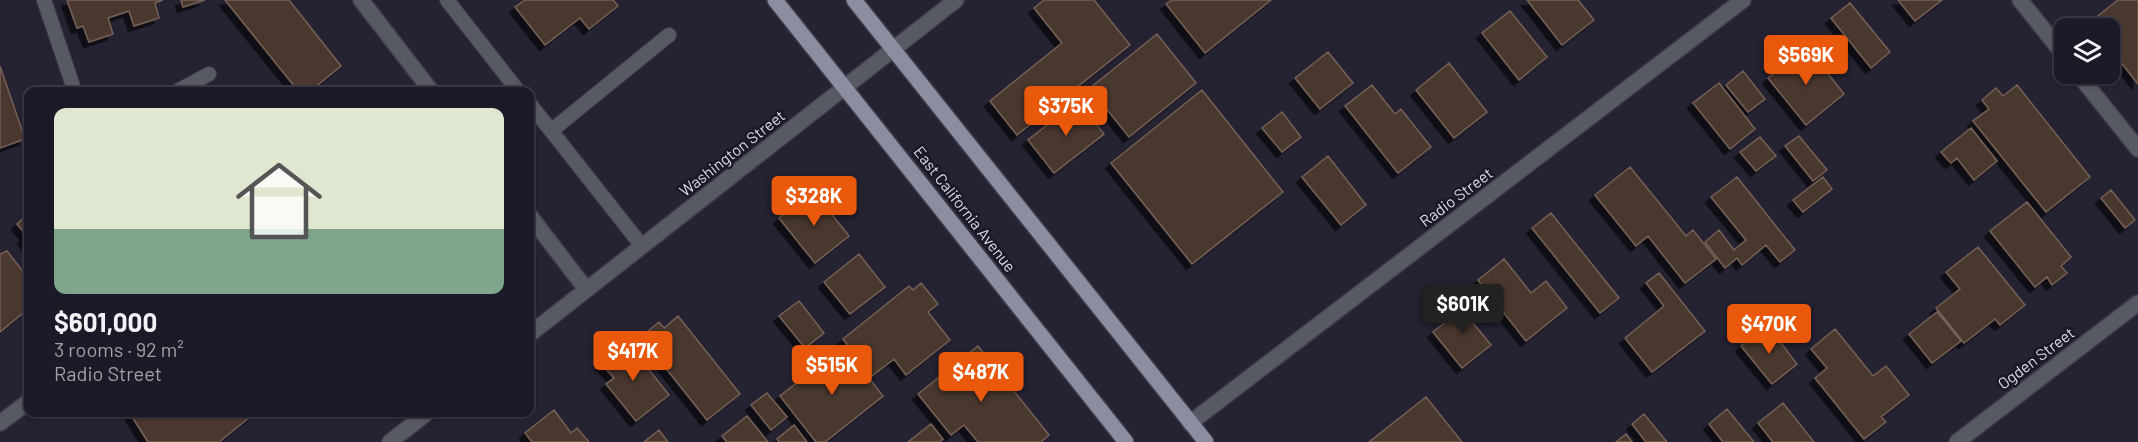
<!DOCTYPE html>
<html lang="en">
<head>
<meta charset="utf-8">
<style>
	:root { --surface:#1c1a26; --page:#25232e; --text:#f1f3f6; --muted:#a0a1a7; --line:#3a3843; --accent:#ea580c }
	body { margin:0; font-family:Barlow,sans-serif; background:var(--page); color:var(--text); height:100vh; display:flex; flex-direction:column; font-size:22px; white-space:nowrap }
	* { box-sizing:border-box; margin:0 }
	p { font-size:20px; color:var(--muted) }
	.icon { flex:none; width:33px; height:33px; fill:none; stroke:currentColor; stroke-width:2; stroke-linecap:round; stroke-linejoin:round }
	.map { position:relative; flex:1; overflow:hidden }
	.side { position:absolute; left:24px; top:87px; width:510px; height:330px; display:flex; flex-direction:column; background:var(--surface); border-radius:12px; box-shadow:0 2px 4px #0004,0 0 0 2px var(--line) }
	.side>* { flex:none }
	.tools { position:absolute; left:2054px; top:18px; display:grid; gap:12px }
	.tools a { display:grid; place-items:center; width:66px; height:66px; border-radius:12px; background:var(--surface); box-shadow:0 2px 4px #0004,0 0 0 2px var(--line); font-size:30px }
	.price { position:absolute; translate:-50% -51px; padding:0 14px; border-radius:6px; background:var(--accent); color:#fff; font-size:20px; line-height:39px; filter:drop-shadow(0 2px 3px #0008) }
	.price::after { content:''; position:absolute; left:50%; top:36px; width:18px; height:14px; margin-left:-9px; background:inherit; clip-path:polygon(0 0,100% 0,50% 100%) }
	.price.active { background:#222; color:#fff }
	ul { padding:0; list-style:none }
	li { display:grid; align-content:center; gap:12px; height:318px; padding:0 30px }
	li+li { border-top:2px solid var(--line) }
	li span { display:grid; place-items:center; height:186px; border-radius:12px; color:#555 }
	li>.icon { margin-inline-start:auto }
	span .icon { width:108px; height:108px; fill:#fffc; stroke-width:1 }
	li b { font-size:26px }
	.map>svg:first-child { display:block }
	.building { fill:#4a372e; stroke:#756056; stroke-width:1.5; filter:url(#shadow) }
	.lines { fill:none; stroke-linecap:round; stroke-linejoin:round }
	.service-casing { stroke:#3f3c4b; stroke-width:16 }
	.minor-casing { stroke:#3f3c4b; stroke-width:18 }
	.tertiary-casing { stroke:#3f3c4b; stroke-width:18 }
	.primary-casing { stroke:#3f3c4b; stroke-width:18 }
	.service { stroke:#575a62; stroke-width:14 }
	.minor { stroke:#575a62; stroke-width:15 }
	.tertiary { stroke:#575a62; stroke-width:15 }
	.primary { stroke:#8a8ea0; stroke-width:15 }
	.labels { text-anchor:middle; stroke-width:5; stroke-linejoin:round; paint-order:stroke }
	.street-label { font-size:16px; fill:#dddbe7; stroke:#1b1828 }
</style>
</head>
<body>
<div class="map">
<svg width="2138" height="442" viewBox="0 0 2138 442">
	<defs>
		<filter id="shadow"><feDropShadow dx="-5.5" dy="5.5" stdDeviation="0" flood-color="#0009"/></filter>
	</defs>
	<rect width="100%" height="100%" fill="#252232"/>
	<!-- building -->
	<path class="building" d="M67,0h96l-8,3 4,15 -25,8 -5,-15 -21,7 5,16 -24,8 -6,-16 -6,2z
		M181,0h24l-22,7z
		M225,0h64l52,66 -32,26h-10z
		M525,0h88l5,6 -29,23 -9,-11 -35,27 -30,-38z
		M1044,0h50l36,45 -113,90 -27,-34 72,-58 -28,-35z
		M1172,0h99l-66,53 -39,-49z
		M1527,0h51l16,20 -32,25z
		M1898,0h44l-27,21z
		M2118,0h20v84l-29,-37v-19h-15l-5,-5z
		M1850,3l40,49 -19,16 -40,-50z
		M1510,11l37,46 -28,23 -37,-47z
		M1157,34l39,49 -67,54 -39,-49z
		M1807,47l37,47 -38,31 -38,-47z
		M1328,52l25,31 -33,26 -25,-31z
		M1449,63l38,49 -33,26 -38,-48z
		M0,66l25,73 -25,9z
		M1743,71l22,28 -17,13 -22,-27z
		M1719,83l36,46 -25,20 -37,-46z
		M1372,85l23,29 6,-5 30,38 -33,26 -53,-67z
		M2017,85l73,92 -44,35 -73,-91 16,-12 -7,-9 14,-12 7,8z
		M1202,90l81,102 -91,72 -81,-101z
		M1078,101l26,33 -50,39 -26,-33z
		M1282,112l19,25 -19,15 -20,-24z
		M1971,128l26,33 -23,19 -17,-22 -6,5 -10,-11z
		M1799,136l28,34 -14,11 -28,-35z
		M1760,137l16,19 -20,15 -16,-19z
		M1328,156l38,49 -25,20 -39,-48z
		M1630,167l56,69 7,-6 23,29 -31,24 -37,-47 -12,10 -41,-51z
		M1737,177l58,73 -15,12 -14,-17 -24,20 -5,-7 -12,10 -20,-26 14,-12 15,20 12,-10 -35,-43z
		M1823,177l9,12 -29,23 -10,-12z
		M2111,190l24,30 -10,8 -24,-30z
		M813,191l36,45 -34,27 -36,-45z
		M2027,202l44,55 -10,9 6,7 -15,12 -5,-8 -12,10 -45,-56z
		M1551,213l68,85 -19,15 -68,-85z
		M28,214v32l-5,-8 3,-3 -9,-11z
		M1978,247l47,58 -25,20 -5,-6 -31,24 -28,-35 24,-19 -14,-17z
		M7,251l21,27v31l-28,23v-78z
		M859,254l26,33 -35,27 -26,-32z
		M1504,259l27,34 15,-12 21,27 -41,33 -48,-61z
		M1659,273l46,58 -53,41 -27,-34 39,-32 -18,-23z
		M921,283l17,21 -10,8 22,28 -44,35 -12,-16 -22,17 -29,-37 66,-53 4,4z
		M799,301l25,32 -19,15 -26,-32z
		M1472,301l11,13 -10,9 18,22 -29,23 -29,-36z
		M1937,312l24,29 -29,22 -23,-29z
		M678,316l62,78 -33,26 -66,-83 18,-15 5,6z
		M1767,325l30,39 -25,20 -31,-38z
		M1835,329l38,47 13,-10 23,29 -28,22 5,5 -22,17 -49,-61 12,-10 -16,-19z
		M626,341l43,54 -33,26 -30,-37 8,-6 -14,-16z
		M844,346l39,50 -58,46h-9l-36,-46z
		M978,346l71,89 -8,7h-63l-14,-17 -13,10 -33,-41z
		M767,393l20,24 -16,13 -20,-25z
		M1426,397l36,45h-93z
		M1783,403l31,39h-41l-15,-19z
		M1727,409l27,33h-31l-14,-18z
		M554,410l17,23 6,-5 12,14h-57l-7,-9z
		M134,412l24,1 98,-1 -37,30h-71l-17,-27z
		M1644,414l23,28h-21l-14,-18z
		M747,416l21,26h-41l-5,-6z
		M931,424l12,15 -4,3h-31z
		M794,425l13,17h-28l-2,-3z
		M659,430l9,12h-24z
		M1626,434l6,8h-16z"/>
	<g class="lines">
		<defs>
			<path id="service" d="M44,0l31,92
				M447,0l72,92
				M176,92l33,-18
				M530,104l112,142
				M551,131l118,-96"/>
			<path id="minor" d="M361,0l71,92
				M2020,0l44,55
				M2078,74l60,75
				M530,216l56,73
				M0,423l28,-21
				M1190,423l553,-423
				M1957,442l181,-139"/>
			<path id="tertiary" d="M530,334l426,-334
				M390,442l38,-30"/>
			<path id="primary" d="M775,0l351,442
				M854,0l352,442"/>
		</defs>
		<!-- service casing -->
		<use href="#service" class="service-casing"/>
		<!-- minor casing -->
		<use href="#minor" class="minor-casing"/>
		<!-- tertiary casing -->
		<use href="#tertiary" class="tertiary-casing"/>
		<!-- primary casing -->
		<use href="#primary" class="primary-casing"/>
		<!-- service -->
		<use href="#service" class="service"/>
		<!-- minor -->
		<use href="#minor" class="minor"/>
		<!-- tertiary -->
		<use href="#tertiary" class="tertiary"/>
		<!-- primary -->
		<use href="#primary" class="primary"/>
	</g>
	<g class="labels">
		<!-- street labels -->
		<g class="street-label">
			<text transform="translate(732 153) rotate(-38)" y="6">Washington Street</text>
			<text transform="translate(1456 197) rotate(-37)" y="6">Radio Street</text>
			<text transform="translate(965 209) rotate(52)" y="6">East California Avenue</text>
			<text transform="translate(2036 358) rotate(-37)" y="6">Ogden Street</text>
		</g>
	</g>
</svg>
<div class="tools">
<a><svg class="icon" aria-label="layers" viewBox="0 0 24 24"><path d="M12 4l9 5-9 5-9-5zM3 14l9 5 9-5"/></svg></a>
</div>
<b class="price" style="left:1806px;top:86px">$569K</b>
<b class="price" style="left:1066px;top:137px">$375K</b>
<b class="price" style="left:814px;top:227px">$328K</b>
<b class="price active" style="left:1463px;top:335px">$601K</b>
<b class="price" style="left:1769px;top:355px">$470K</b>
<b class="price" style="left:633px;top:382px">$417K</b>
<b class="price" style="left:832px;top:396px">$515K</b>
<b class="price" style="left:981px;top:403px">$487K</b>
<section class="side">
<ul>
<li><span style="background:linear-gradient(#dfe7d0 65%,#7fa58c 0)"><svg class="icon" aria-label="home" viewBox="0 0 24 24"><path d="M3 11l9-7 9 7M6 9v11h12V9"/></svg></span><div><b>$601,000</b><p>3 rooms · 92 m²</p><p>Radio Street</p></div></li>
</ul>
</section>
</div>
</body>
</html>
